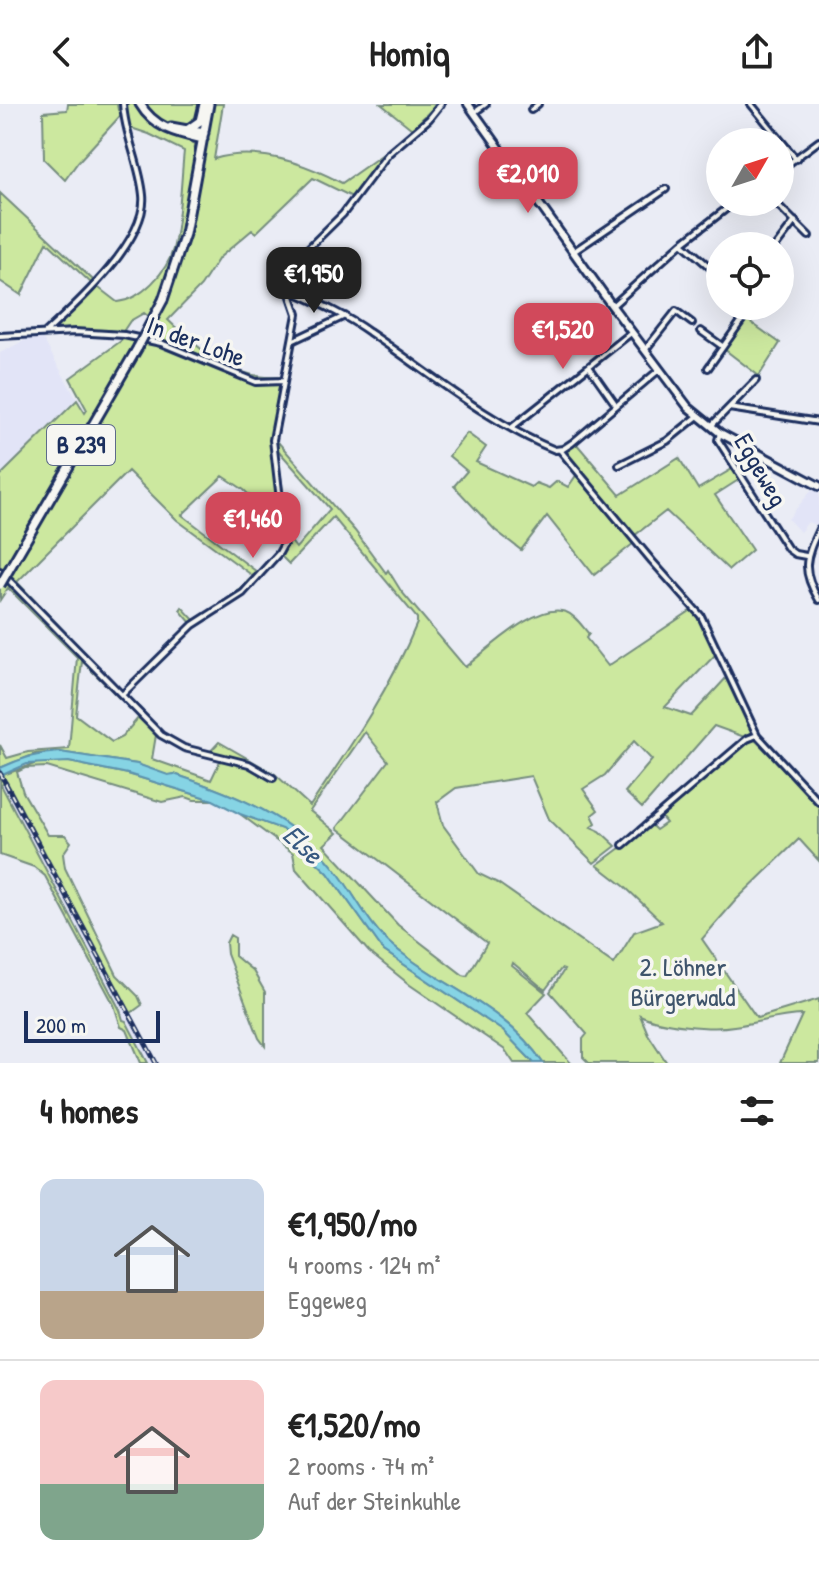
<!DOCTYPE html>
<html lang="en">
<head>
<meta charset="utf-8">
<style>
	:root { --surface:#fff; --page:#f2f2f2; --text:#222; --muted:#767676; --line:#e0e0e0; --accent:#d1495b }
	body { margin:0; font-family:"Patrick Hand",sans-serif; background:var(--page); color:var(--text); height:100vh; display:flex; flex-direction:column; font-size:30px; white-space:nowrap }
	* { box-sizing:border-box; margin:0 }
	p { font-size:26px; color:var(--muted) }
	.icon { flex:none; width:44px; height:44px; fill:none; stroke:currentColor; stroke-width:2; stroke-linecap:round; stroke-linejoin:round }
	.map { position:relative; height:959px; overflow:hidden }
	.details { display:flex; flex-direction:column; background:var(--surface); flex:1 }
	.details>* { flex:none }
	.needle { width:52px; rotate:51deg }
	.buttons { position:absolute; left:706px; top:24px; display:grid; gap:16px }
	.buttons a { display:grid; place-items:center; width:88px; height:88px; border-radius:50%; background:var(--surface); box-shadow:0 8px 32px #0002; font-size:40px }
	.scale { position:absolute; left:24px; bottom:20px; width:136px; box-sizing:border-box; padding-left:8px; border:4px solid #1b2f5e; border-top:0; font-size:22px; line-height:28px; white-space:nowrap; color:#1b2f5e; -webkit-text-stroke:6px #f6f6f2; paint-order:stroke }
	.price { position:absolute; translate:-50% -68px; padding:0 18px; border-radius:16px; background:var(--accent); color:#fff; font-size:26px; line-height:52px; filter:drop-shadow(0 2px 4px #0008) }
	.price::after { content:''; position:absolute; left:50%; top:48px; width:24px; height:18px; margin-left:-12px; background:inherit; clip-path:polygon(0 0,100% 0,50% 100%) }
	.price.on { background:#222; color:#fff }
	ul { padding:0; list-style:none }
	li { display:flex; align-items:center; gap:24px; height:200px; padding:0 40px }
	li+li { border-top:2px solid var(--line) }
	li span { display:grid; place-items:center; flex:none; width:224px; height:160px; border-radius:16px; color:#555 }
	li>.icon { margin-inline-start:auto }
	span .icon { width:96px; height:96px; fill:#fffc; stroke-width:1 }
	li b { font-size:34px }
	h2 { display:flex; justify-content:space-between; align-items:center; height:96px; padding:0 40px; font-size:34px }
	header { display:flex; justify-content:space-between; align-items:center; height:104px; padding:0 40px; background:var(--surface); font-size:36px; font-weight:700 }
	.map>svg:first-child { display:block }
	.built { fill:#e2e4f7 }
	.green { fill:#cce89f; stroke:#748c7e; stroke-width:2; fill-rule:evenodd }
	.water { fill:#86d4e4; stroke:#5b92ae; stroke-width:2 }
	.lines { fill:none; stroke-linecap:round; stroke-linejoin:round }
	.minor-casing { stroke:#1b2f5e; stroke-width:10 }
	.secondary-casing { stroke:#1b2f5e; stroke-width:12 }
	.primary-casing { stroke:#1b2f5e; stroke-width:13 }
	.minor { stroke:#f6f6f2; stroke-width:4 }
	.secondary { stroke:#f6f6f2; stroke-width:6 }
	.primary { stroke:#f6f6f2; stroke-width:7 }
	.rail-casing { stroke:#1b2f5e; stroke-width:5 }
	.rail { stroke:#f6f6f2; stroke-width:2; stroke-dasharray:6; stroke-linecap:butt }
	.primary-bridge-casing { stroke:#1b2f5e; stroke-width:13; stroke-linecap:butt }
	.primary-bridge { stroke:#f6f6f2; stroke-width:7 }
	.labels { text-anchor:middle; stroke-width:7; stroke-linejoin:round; paint-order:stroke }
	.shield { fill:#f6f6f2; stroke:#5d6b8a; stroke-width:2 }
	.shield-label { font-size:24px; font-weight:bold; fill:#1b2f5e }
	.street-label { font-size:26px; fill:#1b2f5e; stroke:#f6f6f2 }
	.park-label { font-size:26px; fill:#3e546b; stroke:#f6f6f2 }
	.water-label { font-size:28px; font-style:italic; fill:#365880; stroke:#f6f6f2 }
</style>
</head>
<body>
<header><svg class="icon" aria-label="back" viewBox="0 0 24 24"><path d="M15 5l-7 7 7 7"/></svg>Homiq<svg class="icon" aria-label="share" viewBox="0 0 24 24"><path d="M12 15V3M7 8l5-5 5 5M5 13v7h14v-7"/></svg></header>
<div class="map">
<svg width="819" height="959" viewBox="0 0 819 959">
	<rect width="100%" height="100%" fill="#eaecf5"/>
	<filter id="ink" filterUnits="userSpaceOnUse"><feTurbulence type="fractalNoise" baseFrequency=".0125" numOctaves="2"/><feDisplacementMap in="SourceGraphic" scale="16" xChannelSelector="R" yChannelSelector="G"/><feConvolveMatrix kernelMatrix="1 2 1 2 8 2 1 2 1" color-interpolation-filters="sRGB"/></filter>
	<g filter="url(#ink)">
		<!-- built -->
		<path class="built" d="M31,233h11l35,63 -77,76v-123z
			M814,383l5,2v34l-1,3 -10,-4 -8,10 -12,-13z
			M7,678l150,281h-9l-22,-42 -3,-1 -3,-10 -120,-225z"/>
		<!-- green -->
		<path class="green" d="M68,0h49l1,6h3v5l-43,47 -13,18 -21,-21 -1,-47 24,-2z
			M126,0h11c14,35 49,22 58,42 -5,60 -18,118 -46,171l-5,-4 -14,8 -8,12 -36,-4 -36,2 22,-19 23,-27 22,17c24,-2 50,-30 56,-53 7,-26 8,-70 11,-98l-35,-17 -21,-7z
			M144,0h58l-2,13 -13,10c-18,-1 -34,-6 -43,-23z
			M213,0h10l-9,55c43,-13 90,4 128,24l44,-31 -34,45 -39,-19 -57,55 -4,-3 -33,28 -18,28 -33,34c30,29 67,60 111,57v15l-8,42 84,97 31,42 2,-3 13,21 64,76c23,-17 72,-66 101,-55 9,3 16,14 23,22l-3,4 22,28 85,-57 -59,-66 -40,32 -47,-59 -26,34 -26,-20 -41,-44 13,-15 -18,-15 18,-23 19,14 -10,15 55,25 5,-4 13,5 8,-7 11,6 9,-13 -18,-21 17,-10 44,52 59,-37 19,31 36,-21 6,11 -25,16 37,55 -23,20 -63,-59 -32,25 63,72 61,124 61,68v61l-20,-22 -63,61 -34,39 55,79 62,-19v64h-39l22,-48c-26,1 -44,8 -68,11 -23,4 -74,-1 -94,-11l8,19 19,29h-78l-6,-6v-18l4,-5 -37,-42 14,-22 -3,-1 -16,21 -32,-27 -1,3 34,27 -19,20 44,50h-28c-37,-56 -99,-75 -149,-116 -25,-20 -39,-53 -59,-78 -40,-51 -101,-75 -161,-95l-6,2 -31,-12 -78,-12 -24,2 -35,14v-23l7,13 21,-6 41,-3 8,-92 -69,-69 -8,12v-124l77,-76 8,13 2,-3 -17,-32 55,-40 31,6 3,-4 -10,-4c40,-72 50,-152 64,-232zM277,345l53,60 -34,39 -6,-8zM128,367l49,49 76,56 -22,21 -37,23 -12,-13 -2,3 11,13 -66,67h-4l-104,-108zM223,372l21,14 39,39 -4,14 4,4 -4,7 10,10 44,-47 84,101v5c-27,66 -67,124 -107,183l-35,-32 -56,-32 -11,12 19,5 -1,2 -5,-2 -10,21 -59,-21 4,-24 -17,-18 -17,20 -10,5 -36,-27 6,-54 38,38 74,-73 39,-24 28,-27 -79,-60zM716,550l11,23 -36,39 -26,-9zM714,622l33,12 7,-4 38,43 -39,-39 -7,4 -85,75 5,6 -10,7 -5,-5 -54,40 27,21 38,36 -28,10 -20,32 -116,-81 -19,-9 -36,-49 -6,-23 19,-14 75,-12 18,43 45,44 22,-17 -16,-15 -9,-4 5,-4 -4,-8 6,-5 -15,-21 22,-14 29,-34 18,19 -27,32 17,16zM365,628l23,29 -51,67 150,115 -20,33 -4,-1 -65,-50 -74,-80 13,-12 -27,-22z
			M381,0h56l-25,25z
			M0,89l93,87 -2,3 -44,-41 -26,53 -21,-14z
			M746,215l34,24 -21,33 -35,-27z
			M40,658h29l59,12 85,26h-19l-8,-3 -24,5 -115,-35 -22,1 -8,4 6,20 25,43h17l6,7 -8,12 2,14 52,107 21,21 4,9 -11,8 -124,-231 -6,3 119,225 3,10 3,1 22,42h-7l-14,-33 -6,-3 -7,-22 -69,-129 -11,-9 -34,-12v-79z
			M240,710l42,15 46,44 56,78 119,80 31,32h-20l-9,-13 -95,-65 -41,-33 -73,-83 -3,-16z
			M230,831l5,3v18l18,15 12,21v54l-6,-8 -32,-84 -1,-11z"/>
		<!-- water -->
		<path class="water" d="M60,648l77,12 31,11 6,-1c60,20 121,43 161,95 20,25 34,58 59,78 50,41 112,60 149,116h-9l-31,-32 -119,-80 -56,-78 -46,-44 -42,-15 -27,-14 -85,-26 -59,-12 -42,2 -27,12v-8c19,-9 38,-15 60,-16z"/>
		<g class="lines">
			<defs>
				<path id="minor" d="M751,0l45,55
					M531,6l7,-6
					M475,8l11,-8
					M780,66l39,-29
					M775,98l34,34
					M682,139l38,33
					M776,142l19,-25
					M573,148l93,-63
					M288,185c28,13 56,25 81,43 61,41 118,90 186,118l8,-1 9,-6 87,-73
					M612,202l70,-63 53,-41
					M701,227l21,15
					M45,229c31,-28 103,-93 98,-138 -3,-31 -18,-59 -20,-91
					M0,232l75,-4 49,3 37,8 95,39 27,-1
					M294,236l51,-24
					M646,245l30,-38 16,12
					M590,264l26,37
					M708,264l44,-62
					M729,304l90,14
					M712,321l44,-45
					M511,324l120,-95
					M720,329l-2,7 70,109 7,5 11,2
					M560,346l92,111 49,55 56,119 62,67
					M619,361l48,-24 31,-25
					M819,425c-14,30 -18,41 0,71
					M0,467l161,164 23,13 65,16 24,14
					M122,591l71,-70 50,-32 36,-40 6,-11 -12,-102 24,-126 -13,-38 3,-7 56,-55 45,-60 41,-35 12,-15
					M623,741l124,-106 10,-4"/>
				<path id="secondary" d="M468,0l144,202 76,101 32,26 99,53"/>
				<path id="primary" d="M140,0c14,24 37,29 63,35
					M171,23l33,6
					M187,26l13,-9 4,-17
					M163,196l22,-66 24,-130
					M25,438l113,-195"/>
			</defs>
			<!-- minor casing -->
			<use href="#minor" class="minor-casing"/>
			<!-- secondary casing -->
			<use href="#secondary" class="secondary-casing"/>
			<!-- primary casing -->
			<use href="#primary" class="primary-casing"/>
			<!-- minor -->
			<use href="#minor" class="minor"/>
			<!-- secondary -->
			<use href="#secondary" class="secondary"/>
			<!-- primary -->
			<use href="#primary" class="primary"/>
			<defs>
				<path id="rail" d="M0,669l156,290"/>
			</defs>
			<!-- rail casing -->
			<use href="#rail" class="rail-casing"/>
			<!-- rail -->
			<use href="#rail" class="rail"/>
			<defs>
				<path id="primary-bridge" d="M138,243l25,-47
					M0,481l25,-43"/>
			</defs>
			<!-- primary-bridge casing -->
			<use href="#primary-bridge" class="primary-bridge-casing"/>
			<!-- primary-bridge -->
			<use href="#primary-bridge" class="primary-bridge"/>
		</g>
	</g>
	<g class="labels">
		<!-- shield labels -->
		<rect class="shield" x="47" y="321" width="68" height="40" rx="6"/>
		<g class="shield-label">
			<text x="81" y="349">B 239</text>
		</g>
		<!-- street labels -->
		<g class="street-label">
			<text transform="translate(196 237) rotate(20)" y="9">In der Lohe</text>
			<text transform="translate(761 366) rotate(60)" y="9">Eggeweg</text>
		</g>
		<!-- park labels -->
		<g class="park-label">
			<text x="683" y="872">2. Löhner<tspan x="683" dy="30">Bürgerwald</tspan></text>
		</g>
		<!-- water labels -->
		<g class="water-label">
			<text transform="translate(303 740) rotate(43)" y="10">Else</text>
		</g>
	</g>
</svg>
<div class="buttons">
<a><svg class="needle" viewBox="-14 -14 28 28"><path d="M0-13l5 13h-10z" fill="#e53935"/><path d="M0 13l5-13h-10z" fill="#767676"/></svg></a>
<a><svg class="icon" aria-label="locate" viewBox="0 0 24 24"><circle cx="12" cy="12" r="6"/><path d="M12 2v4M12 18v4M2 12h4M18 12h4"/></svg></a>
</div>
<div class="scale">200 m</div>
<b class="price" style="left:528px;top:111px">€2,010</b>
<b class="price on" style="left:314px;top:211px">€1,950</b>
<b class="price" style="left:563px;top:267px">€1,520</b>
<b class="price" style="left:253px;top:456px">€1,460</b>
</div>
<section class="details">
<h2>4 homes<svg class="icon" aria-label="filters" viewBox="0 0 24 24"><path d="M4 7h16M4 17h16"/><circle cx="9" cy="7" r="2"/><circle cx="15" cy="17" r="2"/></svg></h2>
<ul>
<li><span style="background:linear-gradient(#c9d6e8 70%,#b9a48a 0)"><svg class="icon" aria-label="home" viewBox="0 0 24 24"><path d="M3 11l9-7 9 7M6 9v11h12V9"/></svg></span><div><b>€1,950/mo</b><p>4 rooms · 124 m²</p><p>Eggeweg</p></div></li>
<li><span style="background:linear-gradient(#f6c9c9 65%,#7fa58c 0)"><svg class="icon" aria-label="home" viewBox="0 0 24 24"><path d="M3 11l9-7 9 7M6 9v11h12V9"/></svg></span><div><b>€1,520/mo</b><p>2 rooms · 74 m²</p><p>Auf der Steinkuhle</p></div></li>
</ul>
</section>
</body>
</html>
